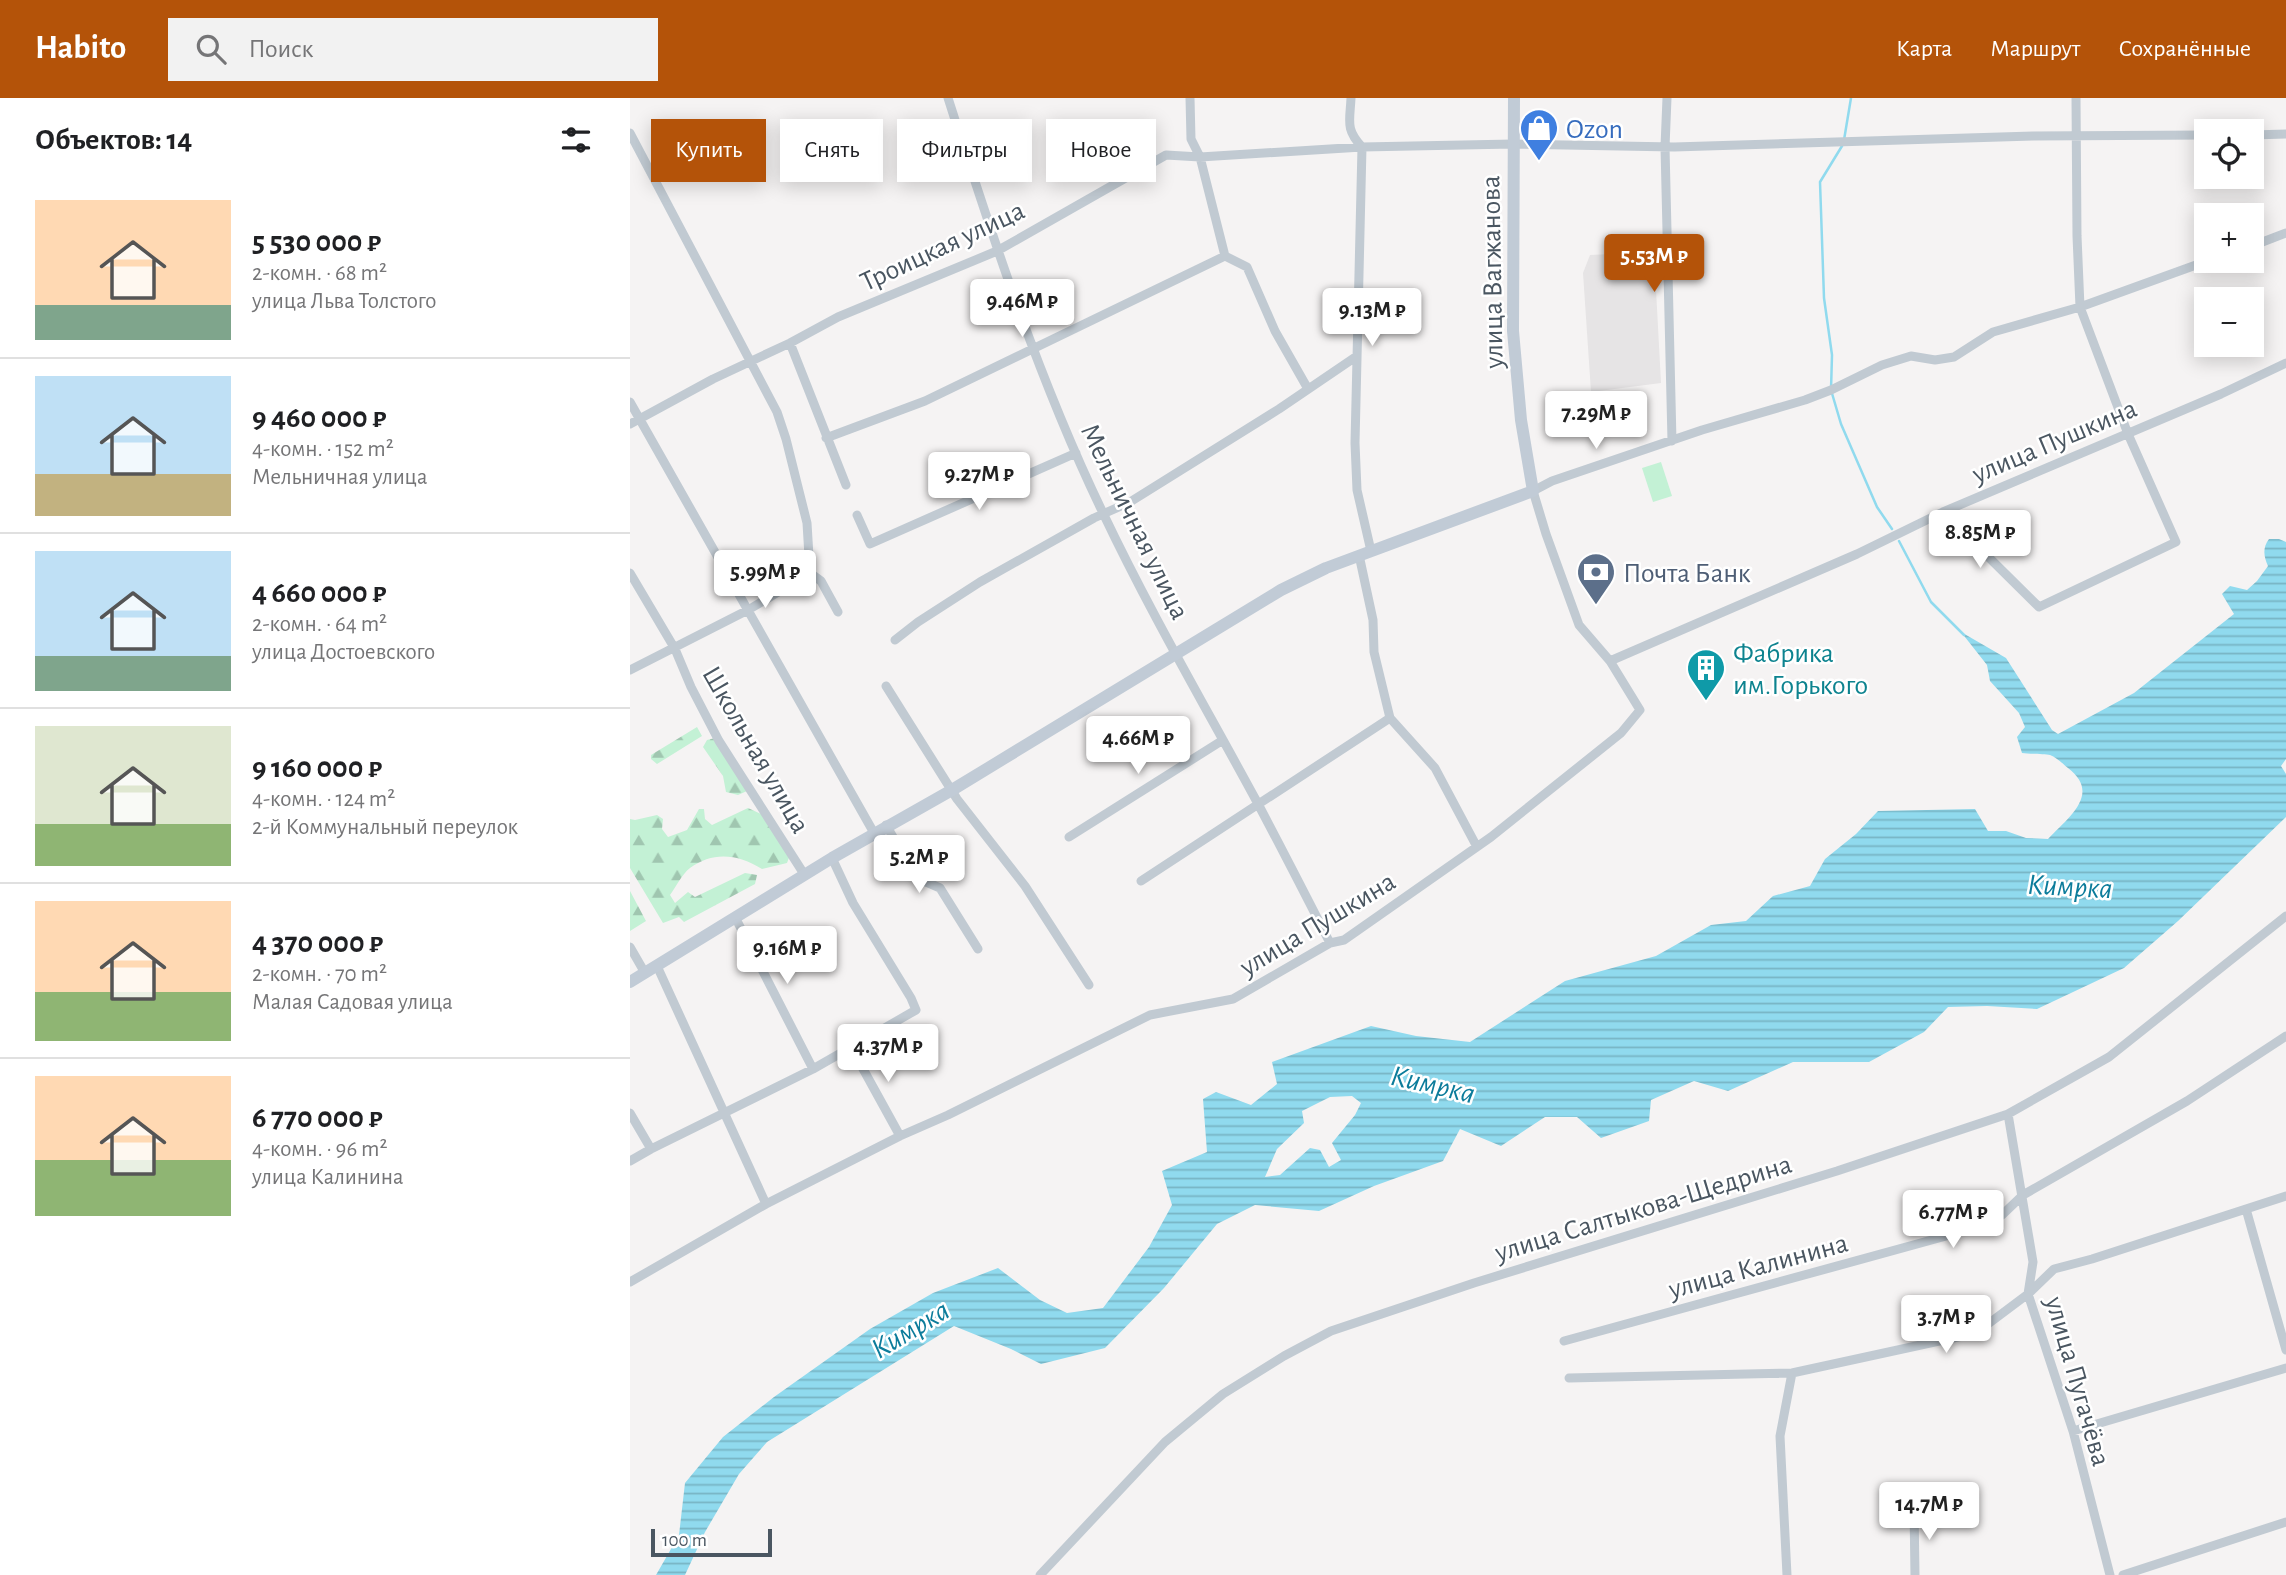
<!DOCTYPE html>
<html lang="ru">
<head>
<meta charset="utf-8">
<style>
	:root { --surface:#fff; --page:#f2f2f2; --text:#202124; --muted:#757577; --line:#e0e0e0; --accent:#b45309 }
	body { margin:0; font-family:"Alegreya Sans",sans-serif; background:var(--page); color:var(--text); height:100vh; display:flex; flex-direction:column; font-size:26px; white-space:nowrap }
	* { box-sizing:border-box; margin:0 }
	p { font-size:23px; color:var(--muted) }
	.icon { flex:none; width:38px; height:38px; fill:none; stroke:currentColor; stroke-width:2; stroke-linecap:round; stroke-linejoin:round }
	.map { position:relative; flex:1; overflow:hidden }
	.drawer { display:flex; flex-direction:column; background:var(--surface); width:630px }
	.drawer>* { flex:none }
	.top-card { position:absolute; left:21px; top:21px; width:665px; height:63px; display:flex; gap:14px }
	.fabs { position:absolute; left:1564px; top:21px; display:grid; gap:14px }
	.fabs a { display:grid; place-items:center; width:70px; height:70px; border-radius:0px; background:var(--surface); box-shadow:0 4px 18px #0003; font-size:35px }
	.scale { position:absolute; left:21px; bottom:18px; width:121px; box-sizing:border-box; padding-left:7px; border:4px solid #4a5661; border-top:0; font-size:19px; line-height:24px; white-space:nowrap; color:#4a5661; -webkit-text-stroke:5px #fff; paint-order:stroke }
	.price { position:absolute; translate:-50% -60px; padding:0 16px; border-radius:7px; background:#fff; color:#222; font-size:23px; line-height:46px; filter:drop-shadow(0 2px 4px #0008) }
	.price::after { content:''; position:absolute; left:50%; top:42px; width:21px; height:16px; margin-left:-10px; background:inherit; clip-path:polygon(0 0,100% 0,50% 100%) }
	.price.active { background:var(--accent); color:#fff }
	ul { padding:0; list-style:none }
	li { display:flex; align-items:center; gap:21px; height:175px; padding:0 35px }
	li+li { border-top:2px solid var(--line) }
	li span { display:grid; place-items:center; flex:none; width:196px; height:140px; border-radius:0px; color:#555 }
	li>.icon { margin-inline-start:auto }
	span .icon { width:84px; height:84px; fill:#fffc; stroke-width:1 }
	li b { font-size:30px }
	h2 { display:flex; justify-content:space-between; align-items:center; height:84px; padding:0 35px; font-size:30px }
	.tag { padding:0 24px; border-radius:0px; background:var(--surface); box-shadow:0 4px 18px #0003; font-size:24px; line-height:63px }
	.tag.active { background:var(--accent); color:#fff }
	header { display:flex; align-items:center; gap:42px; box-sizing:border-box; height:98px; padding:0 35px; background:var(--accent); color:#fff }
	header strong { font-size:33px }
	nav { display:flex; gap:38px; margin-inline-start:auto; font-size:24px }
	.search { width:490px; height:63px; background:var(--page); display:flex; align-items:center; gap:18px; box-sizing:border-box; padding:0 24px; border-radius:0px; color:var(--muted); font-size:26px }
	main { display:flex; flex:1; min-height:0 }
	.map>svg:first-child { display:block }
	.education { fill:#e6e4e5 }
	.forest { fill:url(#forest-firs) }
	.garden { fill:#c3f1d5 }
	.water { fill:url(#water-rules); fill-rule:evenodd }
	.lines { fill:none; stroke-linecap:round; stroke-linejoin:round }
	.stream { stroke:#90daee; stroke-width:2.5 }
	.street { stroke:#c1cad2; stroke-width:9 }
	.secondary { stroke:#c1cbd6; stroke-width:12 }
	.labels { text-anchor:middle; stroke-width:5; stroke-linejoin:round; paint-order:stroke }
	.shop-label { font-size:28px; fill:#366cbe; stroke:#fff; text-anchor:start }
	.street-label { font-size:28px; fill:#4a5661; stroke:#fff }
	.service-label { font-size:28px; fill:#4e5e75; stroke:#fff; text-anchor:start }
	.culture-label { font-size:28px; fill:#0d838f; stroke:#fff; text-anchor:start }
	.water-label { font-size:30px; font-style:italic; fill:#0c7c9b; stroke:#fff }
</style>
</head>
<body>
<header>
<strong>Habito</strong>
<div class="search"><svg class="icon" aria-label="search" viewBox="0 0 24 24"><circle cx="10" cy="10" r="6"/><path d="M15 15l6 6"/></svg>Поиск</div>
<nav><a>Карта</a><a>Маршрут</a><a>Сохранённые</a></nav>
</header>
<main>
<section class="drawer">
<h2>Объектов: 14<svg class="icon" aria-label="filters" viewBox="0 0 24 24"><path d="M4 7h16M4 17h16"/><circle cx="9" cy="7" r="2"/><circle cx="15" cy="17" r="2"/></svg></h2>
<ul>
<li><span style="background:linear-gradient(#ffd9b3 75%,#7fa58c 0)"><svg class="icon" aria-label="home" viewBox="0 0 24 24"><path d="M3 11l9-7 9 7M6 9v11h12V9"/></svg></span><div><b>5 530 000 ₽</b><p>2-комн. · 68 m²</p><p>улица Льва Толстого</p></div></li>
<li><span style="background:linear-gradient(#bfe0f5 70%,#c2b280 0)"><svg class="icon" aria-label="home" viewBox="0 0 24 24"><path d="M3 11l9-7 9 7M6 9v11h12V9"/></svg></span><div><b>9 460 000 ₽</b><p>4-комн. · 152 m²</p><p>Мельничная улица</p></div></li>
<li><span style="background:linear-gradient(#bfe0f5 75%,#7fa58c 0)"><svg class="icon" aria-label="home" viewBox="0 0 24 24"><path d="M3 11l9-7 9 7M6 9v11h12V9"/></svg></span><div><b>4 660 000 ₽</b><p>2-комн. · 64 m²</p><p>улица Достоевского</p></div></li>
<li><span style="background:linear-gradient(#dfe7d0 70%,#8fb573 0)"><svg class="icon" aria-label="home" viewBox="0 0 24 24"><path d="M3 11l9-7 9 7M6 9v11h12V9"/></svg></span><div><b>9 160 000 ₽</b><p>4-комн. · 124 m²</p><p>2-й Коммунальный переулок</p></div></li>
<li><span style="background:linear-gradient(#ffd9b3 65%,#8fb573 0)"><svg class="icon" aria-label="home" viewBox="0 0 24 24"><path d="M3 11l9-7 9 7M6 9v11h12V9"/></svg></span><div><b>4 370 000 ₽</b><p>2-комн. · 70 m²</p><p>Малая Садовая улица</p></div></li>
<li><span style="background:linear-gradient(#ffd9b3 60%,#8fb573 0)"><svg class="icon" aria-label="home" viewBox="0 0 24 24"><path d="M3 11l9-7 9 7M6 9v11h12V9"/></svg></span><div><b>6 770 000 ₽</b><p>4-комн. · 96 m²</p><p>улица Калинина</p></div></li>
</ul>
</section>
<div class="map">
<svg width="1656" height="1477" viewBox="0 0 1656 1477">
	<defs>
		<pattern id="forest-firs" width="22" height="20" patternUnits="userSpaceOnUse" patternTransform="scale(1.75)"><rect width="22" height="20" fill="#c3f1d5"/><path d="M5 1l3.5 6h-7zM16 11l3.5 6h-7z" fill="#a0c6b0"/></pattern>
		<pattern id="water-rules" width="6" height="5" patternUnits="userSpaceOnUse" patternTransform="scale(1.75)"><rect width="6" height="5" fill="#90daee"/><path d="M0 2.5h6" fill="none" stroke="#78b4c4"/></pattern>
	</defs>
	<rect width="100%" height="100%" fill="#f5f3f3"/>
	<!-- education -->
	<path class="education" d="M1024,154l7,131 -70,9 -8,-119 7,-18z"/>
	<!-- forest -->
	<path class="forest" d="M67,629l5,9 -45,28 -6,-5v-4z
		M85,640l32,53 -9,4 -12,-3 -3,-16 -20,-29 4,-7z
		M118,710l13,6 29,41 -3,8 -25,6c-24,-15 -49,-18 -72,-1 -8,6 -14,19 -20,27l5,8 13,-11 7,5 50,-24 12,2 -2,9 -71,38 -5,-5 -16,6 -33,-55v-49l5,1 22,-5 6,4 -1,10 6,8 19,-7 12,-21h5l1,10 7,6z
		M0,793l16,30 -16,10z"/>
	<!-- garden -->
	<path class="garden" d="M1031,364l11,34 -19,6 -11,-34z"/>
	<!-- water -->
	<path class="water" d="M1639,441h10l7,3v217l-5,7 5,8v43l-108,104 -54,47 -87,41 -50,-3 -39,1 -24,25 -55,30h-76l-65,29 -34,-10 -43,19 -2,21 -48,17 -24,-21h-32l-44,29 -41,-17 -17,32 -69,25 -55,25 -64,-6 -38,19 -53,64 -59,60 -64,16 -30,-15 -57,-23 -187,116 -28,32 -34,58 -20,43h-29l23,-40 6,-52 38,-46 51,-40 96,-68 63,-36 65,-25 42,32 27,13 36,-5 46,-61 23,-42 -10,-34 45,-19 -4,-53 13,-7 35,13 26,-21 -5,-22 99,-36 45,10 54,6 95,-61 91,-25 55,-31 35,-4 27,-25 37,-10 15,-27 31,-25 22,-23 97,-2 13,22h18l20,7 22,1c20,-21 54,-45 20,-71 -5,-4 -12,-11 -18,-13 -5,-1 -21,-1 -28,-2l-5,-16 8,-10 -6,-14 -29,-32 -3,-16 -26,-33 45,26 46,72 6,4 76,-41 100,-79 -12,-20 8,-8 17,4 10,-9 11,-15c-4,-9 -6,-18 1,-27zM722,998l9,7 -6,12 -23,28 9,17 -12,7 -9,-17 -10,-2 -30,27 -15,2 12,-28 27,-26 -2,-12 28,-14z"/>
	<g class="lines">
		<!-- stream -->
		<path class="stream" d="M1214,42l7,-42
			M1212,48l-22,36 4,116 8,57 -1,35 10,34 36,83 15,22
			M1269,443l32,61 33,33"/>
		<!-- street -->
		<path class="street" d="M318,0c45,141 91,282 155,415 47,99 102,193 154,289 25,47 49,94 73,141
			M560,0l1,41 9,18 25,99
			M721,0c-1,23 -6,31 11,49l-7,296 2,47 14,61
			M1037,0l-2,49 7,294
			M0,35l147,279 9,27 21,84 3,50 11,8 17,31
			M1622,37l34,-1
			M1622,148l34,-13
			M595,158l22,11 28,64 33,58
			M160,245l56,142
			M0,304l244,431
			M0,326l83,-45 77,-36 48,-26 159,-66 169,-96 34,2 162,-10 151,-3 161,3 359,-11 174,-1
			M196,340l99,-37 300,-145
			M1313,414l96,95 137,-65 -48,-108 -48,-127 -3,-71 -1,-138
			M227,417l13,29 206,-91
			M729,457l14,65 1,32 16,66 45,50 42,79
			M0,475l45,76 16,38 28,54 85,133
			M265,542l23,-18 62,-40 114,-64 36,-16 149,-93 78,-53
			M980,563l247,-107 86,-42 278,-118 65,-31
			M0,572l118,-60 62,-37
			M256,588l71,113 68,87 64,99
			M256,727l31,53 23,10 38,61
			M439,739l154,-97
			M511,783l249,-163
			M105,819l78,152
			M0,849l15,26
			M27,868l109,238
			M221,949l49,89
			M0,1015l21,36
			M1378,1016l25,148 -5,32 45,137 37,144
			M0,1063l21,-12 162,-80 103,-59 -5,-12 -58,-95 -21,-45
			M1616,1111l40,141
			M0,1184l136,-78 134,-68 48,-21 202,-100 83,-16 97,-56 14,-3 147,-103 130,-104 19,-23 -30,-49 -31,-36 -33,-91 -13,-43 19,-10 150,-51 103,-30 26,-10 51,-25 29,-9 24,4 19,-3 39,-25 87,-25 127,-46
			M934,1243l393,-108 45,-18 21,-20 164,-94 99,-65
			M939,1280l223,-5 184,-40 52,-39 26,-25 38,-10 194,-63
			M1443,1333l213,-63
			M1284,1411l1,66
			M410,1477l125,-133 58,-48 61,-38 47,-25 143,-48 363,-112 171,-57 101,-57 177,-141
			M1157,1477l-7,-139 12,-63
			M1493,1477l163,-53"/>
		<!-- secondary -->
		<path class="secondary" d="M0,884l202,-124 120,-68 329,-200 45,-22 207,-77 -12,-71 -8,-89 1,-233"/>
	</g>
	<!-- icons -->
	<defs>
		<symbol id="shop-pin" viewBox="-11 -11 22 30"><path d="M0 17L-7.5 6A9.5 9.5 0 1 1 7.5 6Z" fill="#3f7fe0" stroke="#fff"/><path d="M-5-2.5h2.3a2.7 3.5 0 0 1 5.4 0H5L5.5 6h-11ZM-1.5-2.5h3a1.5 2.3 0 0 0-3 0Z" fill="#fff"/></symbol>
		<symbol id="bank-pin" viewBox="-11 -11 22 30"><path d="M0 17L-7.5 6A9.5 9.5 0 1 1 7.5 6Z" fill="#5c6f8a" stroke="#fff"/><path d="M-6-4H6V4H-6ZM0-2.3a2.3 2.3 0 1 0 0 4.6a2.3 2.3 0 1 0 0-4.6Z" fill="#fff"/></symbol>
		<symbol id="building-pin" viewBox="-11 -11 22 30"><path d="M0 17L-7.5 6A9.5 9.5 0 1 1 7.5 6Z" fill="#0f9aa8" stroke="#fff"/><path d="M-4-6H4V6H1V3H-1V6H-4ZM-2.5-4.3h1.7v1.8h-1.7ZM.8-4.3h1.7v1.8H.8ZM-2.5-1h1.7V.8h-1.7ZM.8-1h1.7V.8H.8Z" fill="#fff"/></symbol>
	</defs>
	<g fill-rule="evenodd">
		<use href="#shop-pin" x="887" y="8" width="44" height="60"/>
		<use href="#bank-pin" x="944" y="452" width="44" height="60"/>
		<use href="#building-pin" x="1054" y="548" width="44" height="60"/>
	</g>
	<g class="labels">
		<!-- shop labels -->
		<g class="shop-label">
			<text x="936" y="40">Ozon</text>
		</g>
		<!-- street labels -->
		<g class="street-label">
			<text transform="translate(312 147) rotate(-25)" y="10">Троицкая улица</text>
			<text transform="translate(861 174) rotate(-91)" y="10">улица Вагжанова</text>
			<text transform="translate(1424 342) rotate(-23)" y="10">улица Пушкина</text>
			<text transform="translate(506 423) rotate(64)" y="10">Мельничная улица</text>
			<text transform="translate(127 651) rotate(60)" y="10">Школьная улица</text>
			<text transform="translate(687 825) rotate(-31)" y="10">улица Пушкина</text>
			<text transform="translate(1013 1109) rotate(-17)" y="10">улица Салтыкова-Щедрина</text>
			<text transform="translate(1128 1167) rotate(-15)" y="10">улица Калинина</text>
			<text transform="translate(1449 1283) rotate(74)" y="10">улица Пугачёва</text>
		</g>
		<!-- service labels -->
		<g class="service-label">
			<text x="993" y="484">Почта Банк</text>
		</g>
		<!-- culture labels -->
		<g class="culture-label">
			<text x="1103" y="564">Фабрика<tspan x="1103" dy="32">им.Горького</tspan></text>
		</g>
		<!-- water labels -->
		<g class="water-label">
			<text transform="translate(1440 788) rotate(3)" y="10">Кимрка</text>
			<text transform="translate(803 986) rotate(13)" y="10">Кимрка</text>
			<text transform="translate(280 1231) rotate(-31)" y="10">Кимрка</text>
		</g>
	</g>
</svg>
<div class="fabs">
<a><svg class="icon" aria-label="locate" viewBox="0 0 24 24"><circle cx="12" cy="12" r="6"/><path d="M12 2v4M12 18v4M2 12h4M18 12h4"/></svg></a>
<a>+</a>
<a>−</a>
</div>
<div class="scale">100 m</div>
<b class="price active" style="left:1024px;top:196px">5.53M ₽</b>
<b class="price" style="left:392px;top:241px">9.46M ₽</b>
<b class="price" style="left:742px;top:250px">9.13M ₽</b>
<b class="price" style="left:966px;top:353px">7.29M ₽</b>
<b class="price" style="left:349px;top:414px">9.27M ₽</b>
<b class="price" style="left:1350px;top:472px">8.85M ₽</b>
<b class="price" style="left:135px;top:512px">5.99M ₽</b>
<b class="price" style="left:508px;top:678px">4.66M ₽</b>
<b class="price" style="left:289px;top:797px">5.2M ₽</b>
<b class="price" style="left:157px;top:888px">9.16M ₽</b>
<b class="price" style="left:258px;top:986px">4.37M ₽</b>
<b class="price" style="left:1323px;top:1152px">6.77M ₽</b>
<b class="price" style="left:1316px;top:1257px">3.7M ₽</b>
<b class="price" style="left:1299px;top:1444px">14.7M ₽</b>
<div class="top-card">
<a class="tag active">Купить</a>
<a class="tag">Снять</a>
<a class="tag">Фильтры</a>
<a class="tag">Новое</a>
</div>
</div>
</main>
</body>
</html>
